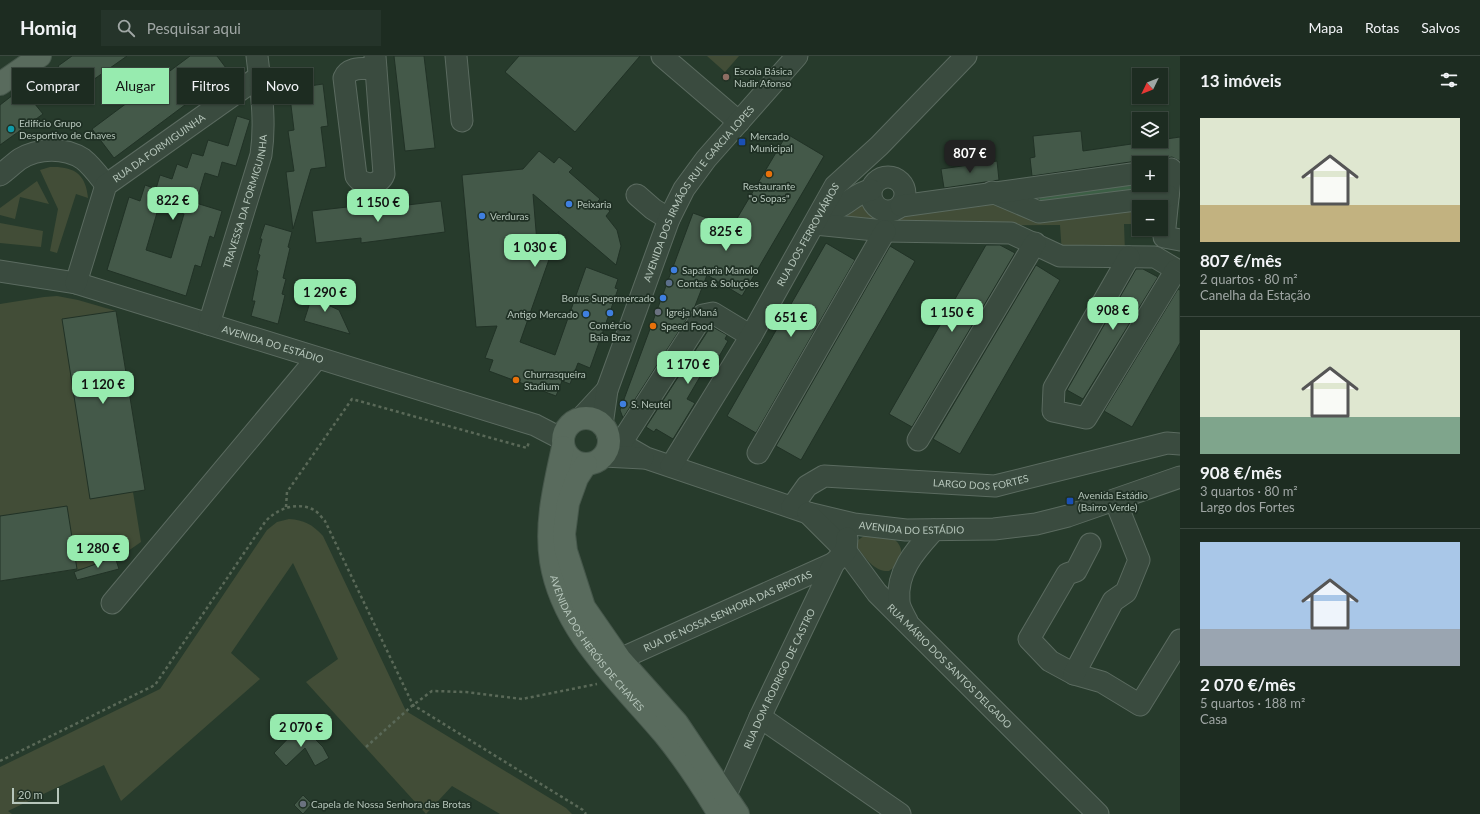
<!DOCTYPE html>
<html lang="pt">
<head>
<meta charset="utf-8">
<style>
	:root { --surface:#1d2c21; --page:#25342a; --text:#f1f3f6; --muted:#a0a7a5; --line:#3b483f; --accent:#97ebaf }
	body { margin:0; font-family:Lato,sans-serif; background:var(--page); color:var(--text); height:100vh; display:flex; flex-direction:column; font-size:15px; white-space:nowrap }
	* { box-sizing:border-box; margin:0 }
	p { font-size:13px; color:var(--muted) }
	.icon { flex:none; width:22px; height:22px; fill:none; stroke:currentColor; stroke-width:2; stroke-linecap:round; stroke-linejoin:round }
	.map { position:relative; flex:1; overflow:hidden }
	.sheet { display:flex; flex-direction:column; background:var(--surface); width:300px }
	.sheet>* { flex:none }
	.hud { position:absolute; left:12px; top:12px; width:380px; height:36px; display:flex; gap:8px }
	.needle { width:26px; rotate:227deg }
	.buttons { position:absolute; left:1132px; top:12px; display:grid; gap:8px }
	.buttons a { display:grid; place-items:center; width:36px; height:36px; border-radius:0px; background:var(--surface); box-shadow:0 1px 3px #0004,0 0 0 1px var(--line); font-size:20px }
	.scale { position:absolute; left:12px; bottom:10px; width:47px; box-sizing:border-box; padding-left:4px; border:2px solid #b6c6bb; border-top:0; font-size:11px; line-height:14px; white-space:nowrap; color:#b6c6bb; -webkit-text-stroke:3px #1f3024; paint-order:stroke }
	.price { position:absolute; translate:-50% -34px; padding:0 9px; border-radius:8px; background:var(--accent); color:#111; font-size:13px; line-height:26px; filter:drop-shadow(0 1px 2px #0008) }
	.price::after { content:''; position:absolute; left:50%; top:24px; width:12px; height:9px; margin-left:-6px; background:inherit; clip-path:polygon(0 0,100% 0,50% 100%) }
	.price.selected { background:#222; color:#fff }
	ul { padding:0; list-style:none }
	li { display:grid; align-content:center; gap:8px; height:212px; padding:0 20px }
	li+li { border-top:1px solid var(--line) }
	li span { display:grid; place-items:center; height:124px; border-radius:0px; color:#555 }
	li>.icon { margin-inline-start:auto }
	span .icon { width:72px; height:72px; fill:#fffc; stroke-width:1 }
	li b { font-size:17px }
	h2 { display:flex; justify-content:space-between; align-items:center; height:48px; padding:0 20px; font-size:17px }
	.pill { padding:0 14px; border-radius:0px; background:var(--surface); box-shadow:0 1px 3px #0004,0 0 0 1px var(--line); font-size:14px; line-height:36px }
	.pill.selected { background:var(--accent); color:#111 }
	header { display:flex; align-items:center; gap:24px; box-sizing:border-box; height:56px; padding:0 20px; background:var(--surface); border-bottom:1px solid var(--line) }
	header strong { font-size:19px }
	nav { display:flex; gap:22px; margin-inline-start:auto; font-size:14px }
	.search { width:280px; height:36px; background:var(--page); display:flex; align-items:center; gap:10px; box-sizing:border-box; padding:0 14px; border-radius:0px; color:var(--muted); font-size:15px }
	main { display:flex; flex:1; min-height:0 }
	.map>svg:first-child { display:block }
	.green { fill:#424d37 }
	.water { fill:#3c5f45 }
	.building { fill:#445949; stroke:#213226; fill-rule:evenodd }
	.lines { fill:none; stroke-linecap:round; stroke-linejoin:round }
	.minor-casing { stroke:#5b6b60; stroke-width:23 }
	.major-casing { stroke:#46574b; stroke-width:24 }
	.path { stroke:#5a6958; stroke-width:2.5; stroke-dasharray:3 3; stroke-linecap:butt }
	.minor { stroke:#3a4b3f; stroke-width:21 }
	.major { stroke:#596b5d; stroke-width:22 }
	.education-dot { fill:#8d6e63; stroke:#1f3024; stroke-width:1.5 }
	.culture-dot { fill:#0f9aa8; stroke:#1f3024; stroke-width:1.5 }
	.transit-dot { fill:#1a4fb4; stroke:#1f3024; stroke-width:1.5 }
	.food-dot { fill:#e8710a; stroke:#1f3024; stroke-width:1.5 }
	.shop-dot { fill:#3f7fe0; stroke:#1f3024; stroke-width:1.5 }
	.service-dot { fill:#5c6f8a; stroke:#1f3024; stroke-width:1.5 }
	.worship-dot { fill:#6b7280; stroke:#1f3024; stroke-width:1.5 }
	.labels { text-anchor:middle; stroke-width:3.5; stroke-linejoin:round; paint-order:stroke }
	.poi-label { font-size:10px; fill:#b6c6bb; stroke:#1f3024; text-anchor:start }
	.street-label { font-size:10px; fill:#b6c6bb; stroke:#1f3024 }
</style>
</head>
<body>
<header>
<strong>Homiq</strong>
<div class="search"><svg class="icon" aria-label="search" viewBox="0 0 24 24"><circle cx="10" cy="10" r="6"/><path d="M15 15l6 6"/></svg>Pesquisar aqui</div>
<nav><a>Mapa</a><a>Rotas</a><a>Salvos</a></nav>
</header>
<main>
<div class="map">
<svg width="1180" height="758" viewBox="0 0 1180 758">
	<rect width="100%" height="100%" fill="#273b2c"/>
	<!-- green -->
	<path class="green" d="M707,0h32l-14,16z
		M50,111c24,-1 36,7 38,31l-12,-4 -19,59 -7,-2 8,-42 -18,-39z
		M37,125l12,23 -29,-7 -5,22 -15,-4v-7z
		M866,138l2,9 9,11 18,1 105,-15 139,9 -3,15h-12l1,29 -63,1 -2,-29 -141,1 -84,-8z
		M0,167l43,8 -2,16 -41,-4z
		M57,240l21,4 38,11 29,179 -12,2 8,50 -13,9 -13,6 4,12 -31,8 -2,-9 -86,13v-277l44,-7z
		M289,463c15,1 23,5 34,17l83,175 160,97 6,6h-72l-48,-28 -26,28 -120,-132 32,-23 -45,-96 -62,90 29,26 -139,122 -17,-36 -96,46 4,3h-12v-47l160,-78 107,-159 10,-8z
		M864,480l31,4c12,10 5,24 -6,31 -15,1 -23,-13 -32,-24l1,-7z"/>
	<!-- water -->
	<path class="water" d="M1139,127v2h21l1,7 -120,16 -2,-12z"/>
	<!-- building -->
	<path class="building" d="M72,0h55l-51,36 -18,-26z
		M190,0h27l12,16 -115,86 -22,-29z
		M394,0h30l11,92 -30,3z
		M519,0h121l-65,76 -70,-60z
		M323,28l5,42 -7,1 5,40 -15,2 -18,60 -7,-57 8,-1 -6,-40 6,-1 -5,-41z
		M22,32l21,26 -43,31v-40z
		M237,60l13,4 -14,46 -14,-4 -4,15 -13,-4 -9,30 26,8 -8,27 -4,-2 -9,31 -6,-2 -9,31 -79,-26 22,-73 11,4 5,-16 11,4 4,-14 12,4 5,-15 10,4 5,-15 11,3 5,-16 20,6zM159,150l25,8 -13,44 -25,-8z
		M1081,75l2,20 97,-14v24l-8,-4 -6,1 -5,5 -24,-2 -105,15 -2,-18 5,-1 -2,-21z
		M787,78l37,22 -82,140 -35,-21 -12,31 -72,112 -3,-8 73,-197 39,14z
		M539,95l15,12 5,-6 14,11 -4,4 31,27 -2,2 12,10 -4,5 11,14 4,16 -5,19 -83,-71 5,61 21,-24 -39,111 35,13 31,-88 32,12 -3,9 3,1 -28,79 -12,-5 -8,21 -8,-3 -6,15 -67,-25 4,-11 -8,-2 12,-32 -21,1 -14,-152 61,-6z
		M997,105l2,19 -55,8 -3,-19z
		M441,145l4,31 -84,11v-5l-45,5 -4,-32 44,-5 1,5z
		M265,168l27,8 -4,15 2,1 -7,30 3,1 -4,15 3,1 -7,29 -27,-8 4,-15h-3l6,-30 -2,-1 4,-15 -2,-1 4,-15h-2z
		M826,187l29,17 -99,173 -29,-17z
		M986,189h14l15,8 -103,174 -23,-13z
		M890,190l25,15 -114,199 -25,-14z
		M1036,209l24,15 -100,174 -27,-15z
		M1136,213h7l15,8 -75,122 -16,-9z
		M1178,233l2,1v53l-48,84 -28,-16z
		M314,234l19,6 -3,10 9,4 11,24 -46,-13z
		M116,255l29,179 -55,9 -28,-180z
		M711,270l16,9 -2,4 3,2 -18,31 -3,-2 -4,6 -2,-1 -14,24 8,4 -22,36 -17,-10 -2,3 -8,-5z
		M67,450l10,63 -77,12v-65z
		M115,501l4,12 -42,11 -3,-8z
		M301,669l22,22 6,11 -14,8 -10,-18 -19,18 -12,-13z
		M303,739l9,9 -9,10 -9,-9z"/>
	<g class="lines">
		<defs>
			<g id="minor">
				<path d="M375,0l9,118c-4,12 -21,13 -28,2l-12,-98c5,-12 20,-9 32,-10"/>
				<path d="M456,0l6,65"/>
				<path d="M662,0l77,66"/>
				<path d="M1171,113l-7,68 16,3"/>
				<path d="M0,119c7,-5 13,-11 20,-16 18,-11 44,-12 63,0 9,7 16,17 23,26"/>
				<circle cx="888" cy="138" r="17"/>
				<path d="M992,136l47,20 129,-16"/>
				<path d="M637,139l16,14 16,10"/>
				<path d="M901,150l238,-33"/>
				<path d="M823,154c23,1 27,-16 48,-20"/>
				<path d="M815,168l70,7 126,2 49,23 95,1 25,15"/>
				<path d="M1129,201l-75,131 -1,23 33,7 90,-148"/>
				<path id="s1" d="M0,215l76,12 459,142 27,14"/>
				<path id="s2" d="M76,227l30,-98 154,-109"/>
				<path id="s3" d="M209,268l52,-169c5,-34 0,-65 -4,-99"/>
				<path d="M581,362l26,-28"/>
				<path id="s4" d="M602,369l5,-35 62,-171 15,-30 22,-30 91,-103"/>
				<path id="s5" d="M608,380l38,22 162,55 46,11 52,6 88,-1 42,-5 32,-8 112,-39"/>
				<path d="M918,384l117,-197"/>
				<path d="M621,387l82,-128 10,-2 38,23"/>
				<path d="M758,397l127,-222"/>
				<path d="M604,400l39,2"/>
				<path id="s6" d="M671,410l80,-130 84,-150 44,-40 87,-90"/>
				<path id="s7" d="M792,451l15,-21 17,-10 171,10 172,-43 13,1"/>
				<path id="s8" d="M808,457l38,38 31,42 221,221"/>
				<path d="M1090,488l-14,27 -9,3 -38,65 21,22 24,13 28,8 38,23 40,-65"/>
				<path d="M112,547l205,-245"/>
				<path d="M907,565c-3,-6 -8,-14 -8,-20 -3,-30 17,-51 35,-71"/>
				<path id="s9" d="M620,603l214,-96"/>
				<path d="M1074,618l39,-73 13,-9 13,-32 -24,-60"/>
				<path d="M760,661l140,97"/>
				<path id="s10" d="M726,739l34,-78 74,-154 12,-12 1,-13"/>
			</g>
			<g id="major">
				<path d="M0,28l40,-28"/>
				<circle cx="586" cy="385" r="23"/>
				<path id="s11" d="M563,391c-8,37 -18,76 -12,114 11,70 69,121 113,173 18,22 40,55 55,80"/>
				<path d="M586,408l-9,14 -9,25 -4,31 2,17 18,56 36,52 57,64 61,91"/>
			</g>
		</defs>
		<!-- minor casing -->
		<use href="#minor" class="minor-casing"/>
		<!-- major casing -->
		<use href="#major" class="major-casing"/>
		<!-- path -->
		<path class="path" d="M286,451l1,-15 65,-93 175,49 2,-6
			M366,691l47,-42 19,-14 34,1 56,7 75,-15
			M0,705l155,-76 110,-163c11,-13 32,-21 49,-12 4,2 8,8 11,11l88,184 170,105 3,4"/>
		<!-- minor -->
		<use href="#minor" class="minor"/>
		<!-- major -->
		<use href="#major" class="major"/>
	</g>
	<!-- markers -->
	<circle class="education-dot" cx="726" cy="21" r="4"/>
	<circle class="culture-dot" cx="11" cy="73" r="4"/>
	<g class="transit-dot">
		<rect x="738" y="82" width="8" height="8" rx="2"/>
		<rect x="1066" y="441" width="8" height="8" rx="2"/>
	</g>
	<g class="food-dot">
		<circle cx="769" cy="118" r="4"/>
		<circle cx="653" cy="270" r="4"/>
		<circle cx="516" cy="324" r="4"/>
	</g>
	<g class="shop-dot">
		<circle cx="569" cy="148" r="4"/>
		<circle cx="482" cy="160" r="4"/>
		<circle cx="674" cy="214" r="4"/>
		<circle cx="663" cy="242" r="4"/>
		<circle cx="610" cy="257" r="4"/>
		<circle cx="586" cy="258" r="4"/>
		<circle cx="623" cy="348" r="4"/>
	</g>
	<circle class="service-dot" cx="669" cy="227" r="4"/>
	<g class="worship-dot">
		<circle cx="658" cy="256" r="4"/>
		<circle cx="303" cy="748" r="4"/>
	</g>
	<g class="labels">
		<!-- poi labels -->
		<g class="poi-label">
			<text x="734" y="19">Escola Básica<tspan x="734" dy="12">Nadir Afonso</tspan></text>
			<text x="19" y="71">Edifício Grupo<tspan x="19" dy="12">Desportivo de Chaves</tspan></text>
			<text x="750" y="84">Mercado<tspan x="750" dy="12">Municipal</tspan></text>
			<text x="769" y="134" text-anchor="middle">Restaurante<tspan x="769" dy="12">"o Sopas"</tspan></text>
			<text x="577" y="152">Peixaria</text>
			<text x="490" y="164">Verduras</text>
			<text x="682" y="218">Sapataria Manolo</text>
			<text x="677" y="231">Contas &amp; Soluções</text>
			<text x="655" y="246" text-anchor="end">Bonus Supermercado</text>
			<text x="666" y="260">Igreja Maná</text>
			<text x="578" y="262" text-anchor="end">Antigo Mercado</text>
			<text x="610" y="273" text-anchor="middle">Comércio<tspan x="610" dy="12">Baia Braz</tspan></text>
			<text x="661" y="274">Speed Food</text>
			<text x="524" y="322">Churrasqueira<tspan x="524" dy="12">Stadium</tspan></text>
			<text x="631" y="352">S. Neutel</text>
			<text x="1078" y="443">Avenida Estádio<tspan x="1078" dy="12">(Bairro Verde)</tspan></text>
			<text x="311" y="752">Capela de Nossa Senhora das Brotas</text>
		</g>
		<!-- street labels -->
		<g class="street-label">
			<text dy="4" stroke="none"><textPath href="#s2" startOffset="167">RUA DA FORMIGUINHA</textPath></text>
			<text dy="4" stroke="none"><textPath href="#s4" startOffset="254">AVENIDA DOS IRMÃOS RUI E GARCIA LOPES</textPath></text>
			<text dy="4" stroke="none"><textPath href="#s3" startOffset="128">TRAVESSA DA FORMIGUINHA</textPath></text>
			<text dy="4" stroke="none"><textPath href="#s6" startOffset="269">RUA DOS FERROVIÁRIOS</textPath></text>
			<text dy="4" stroke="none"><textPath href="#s1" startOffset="283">AVENIDA DO ESTÁDIO</textPath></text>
			<text dy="4" stroke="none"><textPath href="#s7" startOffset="203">LARGO DOS FORTES</textPath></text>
			<text dy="4" stroke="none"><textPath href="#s5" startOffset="320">AVENIDA DO ESTÁDIO</textPath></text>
			<text dy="4" stroke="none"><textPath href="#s9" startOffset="118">RUA DE NOSSA SENHORA DAS BROTAS</textPath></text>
			<text dy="4" stroke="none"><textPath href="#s11" startOffset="211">AVENIDA DOS HERÓIS DE CHAVES</textPath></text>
			<text dy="4" stroke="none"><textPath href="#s8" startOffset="209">RUA MÁRIO DOS SANTOS DELGADO</textPath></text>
			<text dy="4" stroke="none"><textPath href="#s10" startOffset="128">RUA DOM RODRIGO DE CASTRO</textPath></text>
		</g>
	</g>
</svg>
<div class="buttons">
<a><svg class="needle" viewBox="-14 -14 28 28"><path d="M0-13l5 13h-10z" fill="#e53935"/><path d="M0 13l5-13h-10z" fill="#a0a7a5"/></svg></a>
<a><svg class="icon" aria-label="layers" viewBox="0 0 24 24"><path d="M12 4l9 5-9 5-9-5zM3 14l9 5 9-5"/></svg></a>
<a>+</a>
<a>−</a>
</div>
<div class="scale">20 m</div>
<b class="price selected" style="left:970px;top:118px">807 €</b>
<b class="price" style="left:173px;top:165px">822 €</b>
<b class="price" style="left:378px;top:167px">1 150 €</b>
<b class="price" style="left:726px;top:196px">825 €</b>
<b class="price" style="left:535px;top:212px">1 030 €</b>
<b class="price" style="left:325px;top:257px">1 290 €</b>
<b class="price" style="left:1113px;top:275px">908 €</b>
<b class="price" style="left:952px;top:277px">1 150 €</b>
<b class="price" style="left:791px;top:282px">651 €</b>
<b class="price" style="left:688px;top:329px">1 170 €</b>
<b class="price" style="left:103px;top:349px">1 120 €</b>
<b class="price" style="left:98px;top:513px">1 280 €</b>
<b class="price" style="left:301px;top:692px">2 070 €</b>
<div class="hud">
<a class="pill">Comprar</a>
<a class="pill selected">Alugar</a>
<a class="pill">Filtros</a>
<a class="pill">Novo</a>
</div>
</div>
<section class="sheet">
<h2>13 imóveis<svg class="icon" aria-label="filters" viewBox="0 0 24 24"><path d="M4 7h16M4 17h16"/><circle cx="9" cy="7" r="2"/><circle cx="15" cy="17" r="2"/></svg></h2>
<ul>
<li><span style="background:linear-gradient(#dfe7d0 70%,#c2b280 0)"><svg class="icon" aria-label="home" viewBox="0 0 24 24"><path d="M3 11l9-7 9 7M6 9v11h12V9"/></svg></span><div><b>807 €/mês</b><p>2 quartos · 80 m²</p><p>Canelha da Estação</p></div></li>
<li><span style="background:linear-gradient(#dfe7d0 70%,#7fa58c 0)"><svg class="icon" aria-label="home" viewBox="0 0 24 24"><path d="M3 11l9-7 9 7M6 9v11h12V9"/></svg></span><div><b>908 €/mês</b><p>3 quartos · 80 m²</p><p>Largo dos Fortes</p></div></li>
<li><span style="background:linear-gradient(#a9c7e8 70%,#9aa5b1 0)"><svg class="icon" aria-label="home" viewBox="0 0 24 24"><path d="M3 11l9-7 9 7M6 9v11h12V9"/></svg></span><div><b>2 070 €/mês</b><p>5 quartos · 188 m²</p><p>Casa</p></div></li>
</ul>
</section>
</main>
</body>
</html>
